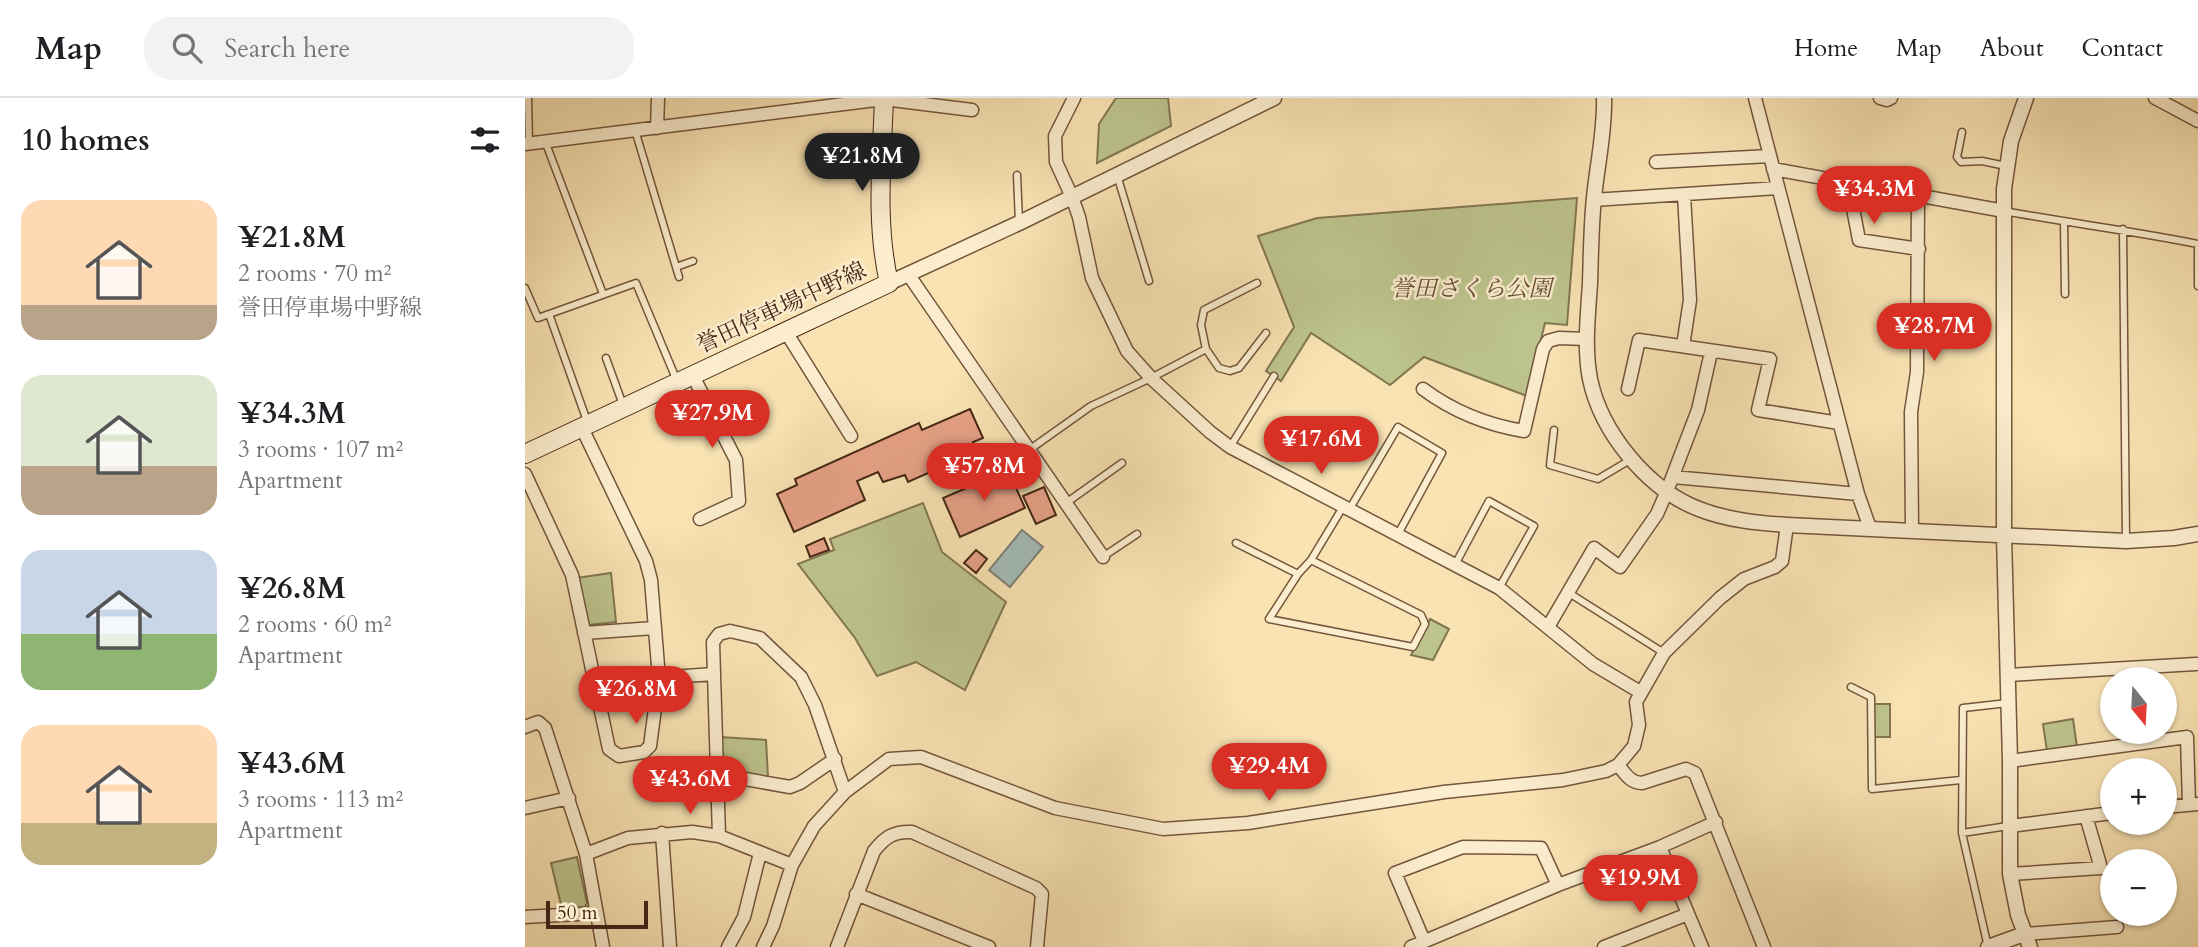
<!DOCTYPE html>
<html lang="en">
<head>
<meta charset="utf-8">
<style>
	:root { --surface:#fff; --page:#f2f2f2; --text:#202124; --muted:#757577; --line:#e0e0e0; --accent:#d93025 }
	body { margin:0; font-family:Cardo,"Noto Serif JP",serif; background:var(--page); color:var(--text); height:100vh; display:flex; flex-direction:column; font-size:26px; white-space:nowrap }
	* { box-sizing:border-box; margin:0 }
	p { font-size:23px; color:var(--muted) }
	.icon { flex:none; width:38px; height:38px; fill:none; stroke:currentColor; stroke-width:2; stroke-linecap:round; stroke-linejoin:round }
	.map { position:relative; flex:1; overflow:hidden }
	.sheet { display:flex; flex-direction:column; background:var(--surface); width:525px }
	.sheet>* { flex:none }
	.needle { width:46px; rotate:162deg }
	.controls { position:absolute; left:1575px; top:569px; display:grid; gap:14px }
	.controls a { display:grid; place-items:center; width:77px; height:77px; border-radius:50%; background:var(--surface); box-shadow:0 2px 5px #0004; font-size:35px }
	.scale { position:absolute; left:21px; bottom:18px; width:102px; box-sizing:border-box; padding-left:7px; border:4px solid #462715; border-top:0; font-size:19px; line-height:24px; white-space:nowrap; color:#462715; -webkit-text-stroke:5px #fbedce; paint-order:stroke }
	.price { position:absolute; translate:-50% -60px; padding:0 16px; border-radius:24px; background:var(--accent); color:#fff; font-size:23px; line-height:46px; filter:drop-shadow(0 2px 4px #0008) }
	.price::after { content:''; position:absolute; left:50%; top:42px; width:21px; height:16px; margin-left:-10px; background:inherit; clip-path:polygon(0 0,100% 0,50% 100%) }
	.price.on { background:#222; color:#fff }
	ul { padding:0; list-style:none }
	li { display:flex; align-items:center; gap:21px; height:175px; padding:0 21px }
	li span { display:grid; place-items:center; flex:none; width:196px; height:140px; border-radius:21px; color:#555 }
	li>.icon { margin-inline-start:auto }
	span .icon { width:84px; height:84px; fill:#fffc; stroke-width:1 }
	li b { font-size:30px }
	h2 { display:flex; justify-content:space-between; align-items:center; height:84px; padding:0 21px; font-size:30px }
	header { display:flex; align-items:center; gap:42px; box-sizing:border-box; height:98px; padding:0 35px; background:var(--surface); border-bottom:2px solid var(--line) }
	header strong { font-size:33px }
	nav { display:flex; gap:38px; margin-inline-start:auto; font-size:24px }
	.search { width:490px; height:63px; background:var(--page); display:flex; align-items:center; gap:18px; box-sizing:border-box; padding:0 24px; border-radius:28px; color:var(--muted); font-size:26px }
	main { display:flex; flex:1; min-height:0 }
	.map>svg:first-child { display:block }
	.green { fill:#bdc48d; stroke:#827651; stroke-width:2 }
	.water { fill:#a3bbb8; stroke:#7e8077; stroke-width:2 }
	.building { fill:#e6a187; stroke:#462715; stroke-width:2 }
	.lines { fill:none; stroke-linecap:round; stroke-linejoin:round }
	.service-casing { stroke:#73563c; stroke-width:9 }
	.minor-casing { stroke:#73563c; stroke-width:15 }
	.tertiary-casing { stroke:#73563c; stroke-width:17 }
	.secondary-casing { stroke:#462715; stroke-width:20 }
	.service { stroke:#fbedce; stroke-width:6 }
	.minor { stroke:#fbedce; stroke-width:12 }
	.tertiary { stroke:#fbedce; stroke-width:14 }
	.secondary { stroke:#fbedce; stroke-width:18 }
	.labels { text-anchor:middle; stroke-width:5; stroke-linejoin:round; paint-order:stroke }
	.park-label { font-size:23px; font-style:italic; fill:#644e33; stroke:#fbedce }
	.street-label { font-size:23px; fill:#462715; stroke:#fbedce }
</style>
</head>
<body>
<header>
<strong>Map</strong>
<div class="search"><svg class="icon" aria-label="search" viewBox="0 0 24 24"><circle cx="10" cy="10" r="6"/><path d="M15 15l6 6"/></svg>Search here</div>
<nav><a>Home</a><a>Map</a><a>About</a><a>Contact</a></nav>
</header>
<main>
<section class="sheet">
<h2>10 homes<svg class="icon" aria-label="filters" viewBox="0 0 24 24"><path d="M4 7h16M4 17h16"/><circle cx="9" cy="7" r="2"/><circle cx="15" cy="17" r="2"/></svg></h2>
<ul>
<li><span style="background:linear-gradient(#ffd9b3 75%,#b9a48a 0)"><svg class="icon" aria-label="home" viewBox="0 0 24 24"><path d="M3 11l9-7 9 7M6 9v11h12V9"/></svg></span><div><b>¥21.8M</b><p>2 rooms · 70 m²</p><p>誉田停車場中野線</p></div></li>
<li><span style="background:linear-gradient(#dfe7d0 65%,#b9a48a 0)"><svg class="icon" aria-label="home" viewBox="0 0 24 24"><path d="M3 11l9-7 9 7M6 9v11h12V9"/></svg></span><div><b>¥34.3M</b><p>3 rooms · 107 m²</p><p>Apartment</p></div></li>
<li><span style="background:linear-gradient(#c9d6e8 60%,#8fb573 0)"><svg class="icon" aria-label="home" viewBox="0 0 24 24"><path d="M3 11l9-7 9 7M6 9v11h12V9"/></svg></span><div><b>¥26.8M</b><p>2 rooms · 60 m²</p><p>Apartment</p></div></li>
<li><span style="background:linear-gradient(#ffd9b3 70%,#c2b280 0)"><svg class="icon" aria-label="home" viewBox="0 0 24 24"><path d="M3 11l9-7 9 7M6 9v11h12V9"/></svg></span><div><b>¥43.6M</b><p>3 rooms · 113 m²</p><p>Apartment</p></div></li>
</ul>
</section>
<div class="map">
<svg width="1673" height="849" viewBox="0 0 1673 849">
	<rect width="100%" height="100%" fill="#f9e3b3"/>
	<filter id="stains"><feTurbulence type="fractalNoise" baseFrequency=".00286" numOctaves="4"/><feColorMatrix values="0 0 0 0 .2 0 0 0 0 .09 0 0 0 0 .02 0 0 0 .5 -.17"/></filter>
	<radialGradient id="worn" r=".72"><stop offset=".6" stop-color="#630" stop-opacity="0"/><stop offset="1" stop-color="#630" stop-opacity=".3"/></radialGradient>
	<!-- green -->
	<path class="green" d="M591,0h52l3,28 -74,37 2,-39z
		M1052,100l-10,127 -22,-2 -18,73 -103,-39 -34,28 -79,-52 -30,48 -15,-10 28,-44 -36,-91 59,-18z
		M398,405l19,49 64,50 -41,88 -49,-28 -39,14 -22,-38 -57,-74 36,-14 -4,-11z
		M86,475l5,49 -28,3 -12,-47z
		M905,521l19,10 -16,31 -22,-5z
		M1347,606h18v33h-18z
		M1548,621l4,28 -30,4 -4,-27z
		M195,639l46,3 2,38 -42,-9 -5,-6z
		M52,759l10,46 -3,5 -21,5 -12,-50z"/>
	<!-- water -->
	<path class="water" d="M497,432l21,17 -33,40 -21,-17z"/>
	<!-- building -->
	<path class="building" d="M445,311l13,29 -10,4 1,3 -8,3 3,7 -61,27 -3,-7 -22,7 -5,-10 -21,9 8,19 -71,32 -17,-38 20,-9 -2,-6 124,-56 3,7z
		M483,372l17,38 -65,29 -17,-39z
		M519,389l12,28 -20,9 -13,-28z
		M299,440l5,12 -19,7 -4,-11z
		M451,452l11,9 -11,14 -12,-10z"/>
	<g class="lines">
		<defs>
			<path id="service" d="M3,0l1,45
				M110,32l44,147
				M1437,34l-5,25 4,5 21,-1 24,5
				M20,43l58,153
				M492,77l2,47
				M592,77l32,106
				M1479,113c65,12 130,20 194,33
				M1539,124l1,72
				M1598,131l3,312
				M1673,146v42
				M151,169l17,-6
				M0,190l13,30 98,-35 41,98
				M24,216l38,107
				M681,251l13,19 11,3 9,-3 27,-35
				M81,260l17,47
				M1029,332l-4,35 48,14 32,-19
				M705,349l44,-71
				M504,352l62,-44 60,-28 55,-29 -5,-24 3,-15 53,-27
				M541,405l56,-40
				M824,412l49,-83 44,26 -44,81
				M711,445l62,31
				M579,458l33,-22
				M786,462l110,55 4,9 -12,23 -144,-28 29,-45 13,-14 32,-53
				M931,465l33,-62 45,25 -35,62
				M1044,495l95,60
				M1326,589l20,10 1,92 89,-9
				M1437,735l46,-7
				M1463,849l-26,-114 1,-125 45,-5"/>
			<path id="minor" d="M549,0l-19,38 1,26 16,35 7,20 13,61 35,73 24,27 59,54 20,15 269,141 94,76 47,28
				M1230,0l103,396 12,34
				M1355,0l7,2 4,-2
				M1630,0l43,23
				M132,30l1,-30
				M0,46l359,-45 88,11
				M1131,64l114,-6
				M1248,71l231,42
				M1323,84l11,58 60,9
				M1068,102l185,-12
				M383,176l195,283
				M261,234l65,104
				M1158,248l7,-46 -6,-105
				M168,278l43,84 3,41 -39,18
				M898,291c31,23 64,36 101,42l19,-82 5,-8 11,-3 28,1
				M1103,291l11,-49 131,19 -12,51 81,13
				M0,376l47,101 37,174 10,7 25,-4 6,-6 9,-68 -8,-98 -5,-19 -64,-133
				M1148,379l185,17
				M1387,432l-1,-118 6,-40 1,-176
				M1023,529l46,-79 26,19 37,-53 10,-23 31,-81 13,-58
				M59,535l70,-5
				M1483,577l188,-11
				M134,580l54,-4
				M0,629l13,-5 7,6 41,126 17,93
				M1485,663l177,-24 2,68
				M1093,667c7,8 12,18 24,18l44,-14 9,4 69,174
				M192,676l73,13 10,-4 35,-24
				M1640,709l33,-3
				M0,710l44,-10
				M1485,728l102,-13
				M137,735l8,114
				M194,738l-6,-194 6,-8 11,-3 30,7 41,39 14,28 30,87
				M1135,749l42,100
				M61,756l42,-16 64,-6 27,4 73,29
				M1485,776l91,-6 -15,-52
				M331,796l133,53
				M0,819l71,-4
				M1499,836l93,-7
				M899,843l-29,-68 68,-26 78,1 17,37
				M203,849l16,-30 16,-64
				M238,849l10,-21 19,-61 22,-39 31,-34 44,-33 32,-2 134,51 108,21 85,-6 196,-31 119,-12 43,-9 12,-6 16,-19 5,-21 -3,-23 28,-49 56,-55 24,-19 31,-12 7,-6 5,-36
				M312,849l37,-96c11,-14 20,-20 38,-19l124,56 6,6 -5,53
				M886,849l147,-62 102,-38 56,-25
				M1079,849l84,-33"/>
			<path id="tertiary" d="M1079,0c1,34 -7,67 -10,100 -3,28 -3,57 -4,85 -2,32 -6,65 0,96 11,53 57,110 109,130 28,11 58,14 88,16l339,16 48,-3 24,-4
				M1501,0l-15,43 -7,48v347l6,225v113l8,41 12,32
				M364,185l130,-60 255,-125
				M1463,849l36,-13"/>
			<path id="secondary" d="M0,356l364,-171c-14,-61 -7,-123 -5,-185"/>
		</defs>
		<!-- service casing -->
		<use href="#service" class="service-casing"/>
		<!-- minor casing -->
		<use href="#minor" class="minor-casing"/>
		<!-- tertiary casing -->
		<use href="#tertiary" class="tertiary-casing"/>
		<!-- secondary casing -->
		<use href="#secondary" class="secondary-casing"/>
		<!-- service -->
		<use href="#service" class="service"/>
		<!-- minor -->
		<use href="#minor" class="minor"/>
		<!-- tertiary -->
		<use href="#tertiary" class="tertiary"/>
		<!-- secondary -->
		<use href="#secondary" class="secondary"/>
	</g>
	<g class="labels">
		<!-- park labels -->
		<g class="park-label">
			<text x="946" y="198">誉田さくら公園</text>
		</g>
		<!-- street labels -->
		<g class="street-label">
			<text transform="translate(256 209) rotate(-25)" y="8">誉田停車場中野線</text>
		</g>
	</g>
	<rect width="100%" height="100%" filter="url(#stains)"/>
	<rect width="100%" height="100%" fill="url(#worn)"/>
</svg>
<div class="controls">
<a><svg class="needle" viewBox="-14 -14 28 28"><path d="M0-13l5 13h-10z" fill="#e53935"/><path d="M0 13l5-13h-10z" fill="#757577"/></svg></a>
<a>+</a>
<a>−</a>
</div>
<div class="scale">50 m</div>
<b class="price on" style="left:337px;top:95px">¥21.8M</b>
<b class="price" style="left:1349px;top:128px">¥34.3M</b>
<b class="price" style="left:1409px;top:265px">¥28.7M</b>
<b class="price" style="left:187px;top:352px">¥27.9M</b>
<b class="price" style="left:796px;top:378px">¥17.6M</b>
<b class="price" style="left:459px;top:405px">¥57.8M</b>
<b class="price" style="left:111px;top:628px">¥26.8M</b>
<b class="price" style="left:744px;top:705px">¥29.4M</b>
<b class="price" style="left:165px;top:718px">¥43.6M</b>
<b class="price" style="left:1115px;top:817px">¥19.9M</b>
</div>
</main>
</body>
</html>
